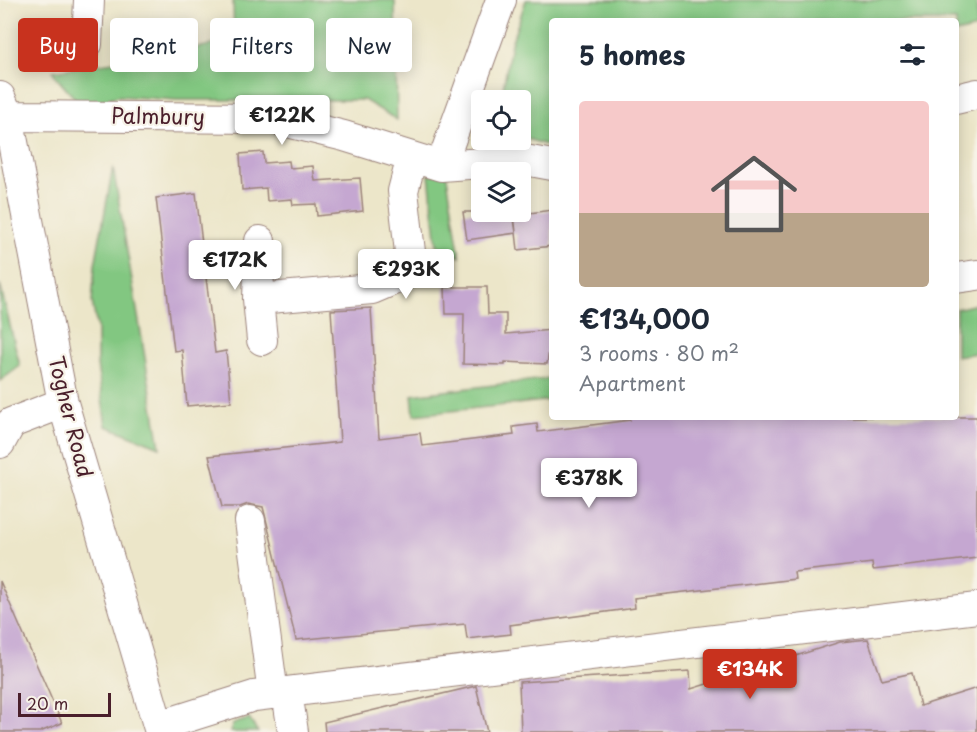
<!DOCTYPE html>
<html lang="en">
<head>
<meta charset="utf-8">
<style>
	:root { --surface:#fff; --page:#f2f2f3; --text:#1f2937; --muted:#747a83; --accent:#c8321e }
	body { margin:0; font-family:"Playpen Sans",sans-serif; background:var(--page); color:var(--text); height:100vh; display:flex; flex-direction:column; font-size:22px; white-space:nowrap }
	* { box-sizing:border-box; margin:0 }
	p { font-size:20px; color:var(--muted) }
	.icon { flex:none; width:33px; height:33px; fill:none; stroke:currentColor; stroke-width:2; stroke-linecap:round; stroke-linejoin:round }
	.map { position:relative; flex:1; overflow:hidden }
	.panel { position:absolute; left:549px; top:18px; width:410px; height:402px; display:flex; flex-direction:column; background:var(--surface); border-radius:6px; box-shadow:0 3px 15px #0003 }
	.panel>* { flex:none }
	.hud { position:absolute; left:18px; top:18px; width:441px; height:54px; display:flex; gap:12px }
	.tools { position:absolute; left:471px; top:90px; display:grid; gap:12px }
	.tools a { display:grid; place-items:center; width:60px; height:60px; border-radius:6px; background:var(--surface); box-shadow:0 3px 15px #0003; font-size:30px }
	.scale { position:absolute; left:18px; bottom:15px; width:93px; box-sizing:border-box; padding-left:6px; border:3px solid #4a1f2b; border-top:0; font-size:16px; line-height:21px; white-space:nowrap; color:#4a1f2b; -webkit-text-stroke:4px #f7f3e8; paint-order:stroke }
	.price { position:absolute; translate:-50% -51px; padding:0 14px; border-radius:6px; background:#fff; color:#222; font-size:20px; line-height:39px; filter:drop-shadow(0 2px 3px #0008) }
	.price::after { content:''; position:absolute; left:50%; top:36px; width:18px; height:14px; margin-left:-9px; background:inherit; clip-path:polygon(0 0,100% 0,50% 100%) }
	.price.current { background:var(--accent); color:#fff }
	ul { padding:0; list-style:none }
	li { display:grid; align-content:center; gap:12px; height:318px; padding:0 30px }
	li span { display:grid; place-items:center; height:186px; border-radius:6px; color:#555 }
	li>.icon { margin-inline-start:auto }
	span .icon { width:108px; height:108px; fill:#fffc; stroke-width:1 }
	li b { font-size:26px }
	h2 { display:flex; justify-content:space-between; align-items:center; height:72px; padding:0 30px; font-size:26px }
	.chip { padding:0 21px; border-radius:6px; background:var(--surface); box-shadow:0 3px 15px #0003; font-size:21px; line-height:54px }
	.chip.current { background:var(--accent); color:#fff }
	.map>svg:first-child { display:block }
	.green { fill:#82c781; stroke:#667356; stroke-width:1.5 }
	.building { fill:#c5a7d1 }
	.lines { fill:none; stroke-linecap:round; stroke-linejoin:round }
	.minor-casing { stroke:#9b827a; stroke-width:32 }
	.minor { stroke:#fff; stroke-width:30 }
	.labels { text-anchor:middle; stroke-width:4.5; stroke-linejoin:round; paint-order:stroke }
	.street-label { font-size:21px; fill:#4a1f2b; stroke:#f7f3e8 }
</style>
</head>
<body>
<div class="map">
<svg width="977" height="732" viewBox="0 0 977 732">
	<rect width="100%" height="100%" fill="#f7f3e8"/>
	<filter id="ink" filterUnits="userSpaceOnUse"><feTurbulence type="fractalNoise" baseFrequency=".0167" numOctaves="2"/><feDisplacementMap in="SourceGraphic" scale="12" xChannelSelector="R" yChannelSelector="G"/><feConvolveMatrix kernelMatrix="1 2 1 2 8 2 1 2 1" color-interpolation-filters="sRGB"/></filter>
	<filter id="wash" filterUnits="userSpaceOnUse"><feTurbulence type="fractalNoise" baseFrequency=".008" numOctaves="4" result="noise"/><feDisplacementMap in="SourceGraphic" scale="24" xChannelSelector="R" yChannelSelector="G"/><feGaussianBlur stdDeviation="1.35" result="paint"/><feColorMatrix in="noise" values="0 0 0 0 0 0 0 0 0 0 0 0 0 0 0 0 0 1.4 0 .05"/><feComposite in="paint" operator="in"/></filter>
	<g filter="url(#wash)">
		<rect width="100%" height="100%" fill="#ece6c9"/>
		<!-- green -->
		<path class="green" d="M233,0h162l2,120 -33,-20h-187l-59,-4 -36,11c-7,-10 -27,-28 -29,-36l121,-18 60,-13z
			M526,0h451v28l-21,5v-12h-404v126l-31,-10 -1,-37h-19l10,-56z
			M113,167l47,280 -54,-21 -9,-61v-38l-5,-25 3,-37z
			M446,171l14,86 -23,-12 -8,-70z
			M0,285l20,81 -20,15z
			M977,304v49l-21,3v-47z
			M552,378v22l-138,15 -2,-20z
			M249,719l9,13h-28l3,-8z"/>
		<g id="blocks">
			<!-- building -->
			<path class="building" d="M263,152l1,11 25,-2 1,7 23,-2 2,15 45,-3 3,33 -46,5 -1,-12 -23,1 -1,-6 -25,2 -1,-13 -24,2 -2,-36z
				M196,193l19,160 11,-2 5,51 -44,4 -5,-56 -8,1 -18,-153z
				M552,210v36l-34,4 -4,-35z
				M463,212h50l3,21 -49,7z
				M445,287h42l1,27h18v20l46,-4 -5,34 -42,-2v3l-42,-1 1,-50h-18z
				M371,308l8,130 41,-5 2,13 92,-11 -1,-8 24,-3 1,8 92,-12 -1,-3h348v141l-104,12 -1,-7 -42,5 -36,4 1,7 -161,19 1,10 -125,17 1,9 -44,5 -2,-15 -169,16 -33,-133 -15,-3 -8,3h-18l-13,-51 131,-14 -9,-132z
				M0,581l62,142 -22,9h-40z
				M868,639l14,41 30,-7 8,33 57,-18v44h-456l-2,-50 171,-11 1,18 149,-47z
				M476,686l11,46h-162l-1,-10z"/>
		</g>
	</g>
	<g filter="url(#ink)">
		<use href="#blocks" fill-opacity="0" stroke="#9b827a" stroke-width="1.5"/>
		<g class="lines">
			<defs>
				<path id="minor" d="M87,44l2,-44
					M0,97l8,19 55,287 97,329
					M956,99l21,-5
					M8,116l263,2 73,18 97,30 84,-6 27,5
					M441,166l60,-166
					M260,241l-2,58 4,41
					M956,278l21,-3
					M258,299l114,-10 28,-12 10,-25 -7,-61 9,-34
					M0,443l11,-20 52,-20
					M250,521l23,173
					M287,692l6,40
					M159,726l95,-30 723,-88"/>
			</defs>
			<!-- minor casing -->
			<use href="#minor" class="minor-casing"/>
			<!-- minor -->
			<use href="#minor" class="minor"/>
		</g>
	</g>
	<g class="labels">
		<!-- street labels -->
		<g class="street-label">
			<text transform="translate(158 117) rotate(1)" y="7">Palmbury</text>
			<text transform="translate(70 417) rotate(76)" y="7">Togher Road</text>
		</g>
	</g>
</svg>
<div class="tools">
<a><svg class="icon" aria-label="locate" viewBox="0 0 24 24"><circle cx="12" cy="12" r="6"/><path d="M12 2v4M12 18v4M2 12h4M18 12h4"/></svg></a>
<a><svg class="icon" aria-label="layers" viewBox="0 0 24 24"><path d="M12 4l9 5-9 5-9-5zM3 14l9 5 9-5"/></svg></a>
</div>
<div class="scale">20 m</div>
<b class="price" style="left:282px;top:146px">€122K</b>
<b class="price" style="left:235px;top:291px">€172K</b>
<b class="price" style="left:406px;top:300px">€293K</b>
<b class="price" style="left:589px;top:509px">€378K</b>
<b class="price current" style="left:750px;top:700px">€134K</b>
<div class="hud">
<a class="chip current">Buy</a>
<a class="chip">Rent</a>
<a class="chip">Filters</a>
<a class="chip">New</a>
</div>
<section class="panel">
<h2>5 homes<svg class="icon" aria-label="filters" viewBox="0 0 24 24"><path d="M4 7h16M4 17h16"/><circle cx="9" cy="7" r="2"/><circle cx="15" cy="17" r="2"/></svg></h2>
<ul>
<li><span style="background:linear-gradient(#f6c9c9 60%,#b9a48a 0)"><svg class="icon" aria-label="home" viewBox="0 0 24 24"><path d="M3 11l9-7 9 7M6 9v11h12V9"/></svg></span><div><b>€134,000</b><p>3 rooms · 80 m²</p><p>Apartment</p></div></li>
</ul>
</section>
</div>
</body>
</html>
